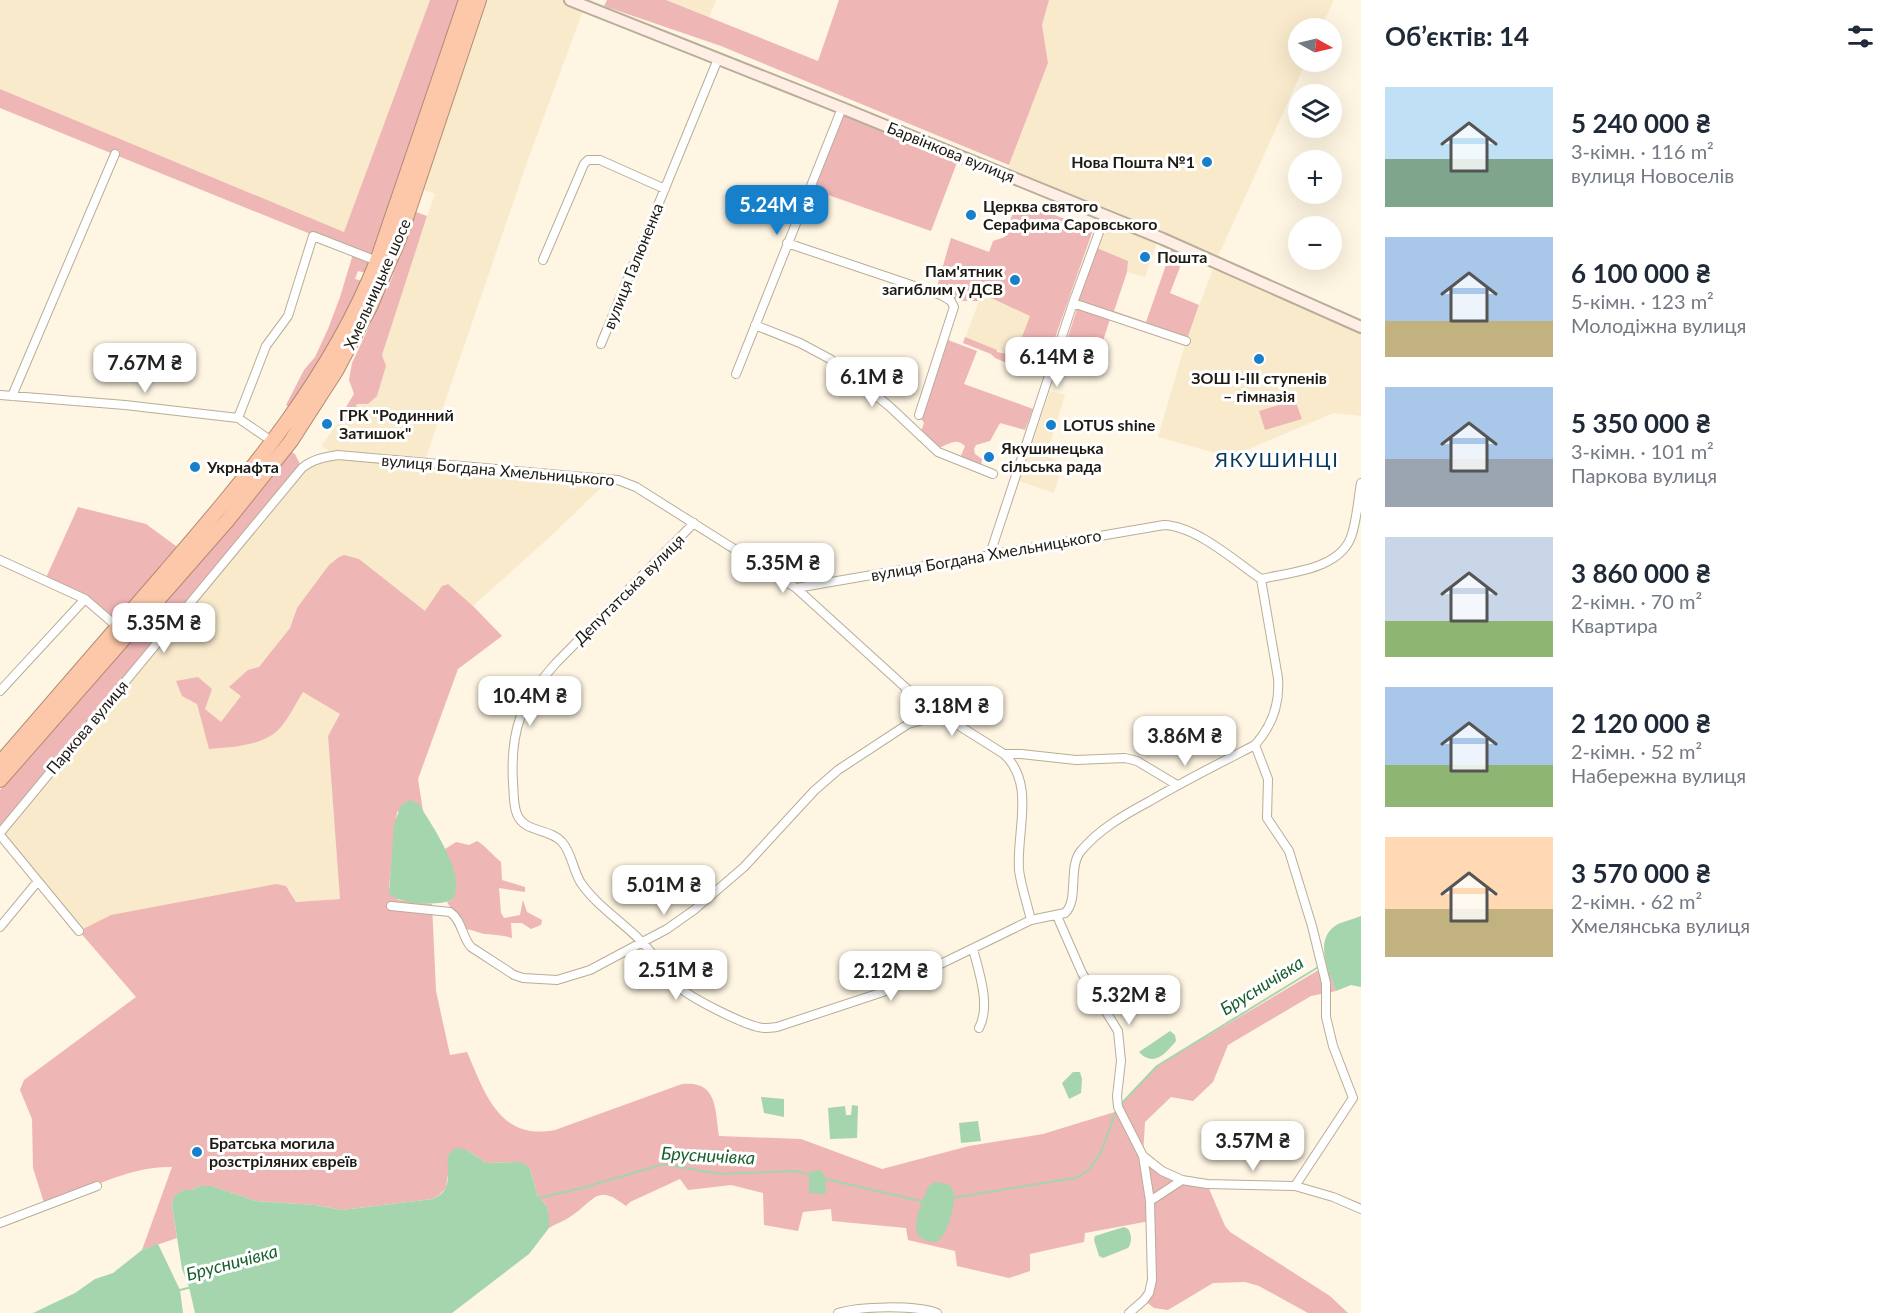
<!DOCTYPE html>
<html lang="uk">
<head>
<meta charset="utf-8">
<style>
	:root { --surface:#fff; --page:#f2f2f3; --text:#1f2937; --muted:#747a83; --accent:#1680cb }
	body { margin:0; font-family:Lato,sans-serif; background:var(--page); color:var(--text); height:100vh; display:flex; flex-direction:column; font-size:22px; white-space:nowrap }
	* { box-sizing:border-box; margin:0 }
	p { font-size:20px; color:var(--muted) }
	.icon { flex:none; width:33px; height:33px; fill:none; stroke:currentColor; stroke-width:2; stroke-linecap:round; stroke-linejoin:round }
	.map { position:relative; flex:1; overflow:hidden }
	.details { display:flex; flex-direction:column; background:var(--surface); width:540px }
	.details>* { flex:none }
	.needle { width:39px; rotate:98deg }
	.tools { position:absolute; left:1288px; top:18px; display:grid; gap:12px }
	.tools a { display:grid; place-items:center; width:54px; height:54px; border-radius:50%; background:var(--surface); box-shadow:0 6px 24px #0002; font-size:30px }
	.price { position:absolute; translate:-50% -51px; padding:0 14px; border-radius:12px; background:#fff; color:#222; font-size:20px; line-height:39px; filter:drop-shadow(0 2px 3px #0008) }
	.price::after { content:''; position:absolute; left:50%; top:36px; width:18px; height:14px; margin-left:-9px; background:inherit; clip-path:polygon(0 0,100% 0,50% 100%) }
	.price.active { background:var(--accent); color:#fff }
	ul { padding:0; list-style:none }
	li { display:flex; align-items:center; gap:18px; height:150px; padding:0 24px }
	li span { display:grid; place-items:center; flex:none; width:168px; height:120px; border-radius:0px; color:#555 }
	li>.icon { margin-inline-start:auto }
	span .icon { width:72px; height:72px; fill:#fffc; stroke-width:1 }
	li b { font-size:26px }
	h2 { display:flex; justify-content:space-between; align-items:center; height:72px; padding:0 24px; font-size:26px }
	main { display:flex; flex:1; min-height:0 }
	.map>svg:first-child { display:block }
	.built { fill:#f9eacc }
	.green { fill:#eeb6b5 }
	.water { fill:#a5d5ad }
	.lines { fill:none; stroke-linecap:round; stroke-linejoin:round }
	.stream { stroke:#a5d5ad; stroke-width:2 }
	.street-casing { stroke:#b8ae98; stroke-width:10 }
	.secondary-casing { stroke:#b8ae98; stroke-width:14 }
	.highway-casing { stroke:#af8b74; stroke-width:16 }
	.street { stroke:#fff; stroke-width:8 }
	.secondary { stroke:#feeee5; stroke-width:10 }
	.highway { stroke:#fcc8a9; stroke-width:14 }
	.poi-dot { fill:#1680cb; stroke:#fff; stroke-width:2 }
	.labels { text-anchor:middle; stroke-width:6; stroke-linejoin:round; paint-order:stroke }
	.street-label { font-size:16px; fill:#1f1b13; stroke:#fff }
	.poi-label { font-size:16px; font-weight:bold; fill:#1f1b13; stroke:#fff; text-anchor:start }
	.water-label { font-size:18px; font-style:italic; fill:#195f2e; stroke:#fff }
	.quarter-label { font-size:20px; letter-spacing:1.5px; fill:#08395d; stroke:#fff }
</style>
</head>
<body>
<main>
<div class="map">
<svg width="1361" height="1313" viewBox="0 0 1361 1313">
	<rect width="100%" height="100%" fill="#fef5e2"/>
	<!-- built -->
	<path class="built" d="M0,0h430l-86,232 -344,-143z
		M487,0h83l15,5 -60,163 -101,295 186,16 -59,57 -78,70 -25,-22h-3l-20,27 -66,-51 -62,48 -7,20 -23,30 36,34 37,22 -12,22 12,163 -44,3 -7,-13 -210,42 -79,-98 302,-365 35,-13 -16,-9 18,-24 15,-27 11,3 70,-204 -14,-5z
		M666,0h50l-7,18z
		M1049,0h285l-13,28h-22v34h7l-90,199 145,66v89l-27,-3 -104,44 -72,-20 28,-96 30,-80 -99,-49 -109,-43 40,-106 -6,-38z
		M1110,223h6l41,19 -12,35 -18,-5 1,-11 -31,-13 8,-23z
		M987,296l43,20 -12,34 -10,4 -43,-15 15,-41z
		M1050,391l15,4 -19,61 17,7 -9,30 -35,-12z"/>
	<!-- green -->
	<path class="green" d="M430,0h31l-89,259 -372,-151v-19l344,143z
		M607,0h59l152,61 21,-61h210l-7,25 6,38 -39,102 -288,-119 -117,-40z
		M845,115l113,45 -27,71 -117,-41 28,-74z
		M1019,201l74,29 -48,136 -5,9 -3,1 -42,-18 -4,-4 -28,-11 2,-6 32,13v2l11,2 9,-4 13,-34 -43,-20 -7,2 -1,3h-19l-24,-11 15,-52 38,14 4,-11 12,-4 11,-34z
		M416,212l11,4 -45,139 4,11 -9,30 -9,8h-11l-4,10 -9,6 -4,-3 14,-23 -5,-14 3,-17 39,-83z
		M1173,245l12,9 -15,39 29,12 -12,34 -109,-36 -1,-4 20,-51 31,13 -1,11 -13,39 32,11z
		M353,254l18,7 -5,12 -8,-2 -3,8 8,2 -42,83 -31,44 -4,-3 18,-35 11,-13 13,-28 12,-32z
		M1080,308l30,11 -14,44 -33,-11 14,-43z
		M948,340l29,11 -13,33 69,25 -8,21 -25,-7 -10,18 -14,4 -2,4 1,5 7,5 -1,7 -21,-8 5,-12c-10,-9 -16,-1 -26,2l-19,-14 4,-11 -3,-5z
		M1295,400l7,19 -37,11 -6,-19z
		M290,451l5,3 7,14 -302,365v-43l144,-164z
		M78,507l68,17 34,25 -65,76 -30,-26 -40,-19z
		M344,555l15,4 66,52 17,-25 6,-2 25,22 29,30 -44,33 -40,110 5,32 -5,-5 -21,6 -8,75 9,13 34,4 4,87 14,64 17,-3c18,41 32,89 88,78l127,-46c36,-4 33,26 37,52l82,3 81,30 87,-23 74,-12 75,-23v-4l39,-41 170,-101 9,26 -25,5 -83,49 -15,37 -20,19 -22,-4 -26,25 -2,34 19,15 45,13 18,42 5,6 100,64 18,17h-40l-49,-27 -14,-4 -32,1 -45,27 -14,-2 -10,-8 5,-7 1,-72 -65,12 -1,9 -54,12v17l-21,7 -52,-12 -2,-15 -47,-11 -2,-12 -74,-7 -1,-12 -28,3 -5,19 -34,-6 -1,-32 -32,-8 -43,5 -8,-11 -50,23 -4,4c-28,-22 -30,-8 -52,8 -7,6 -17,9 -25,14l-2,-22 -9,-9 -8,-28 -10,-7 -34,1 -19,-13 -18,17 -3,21 -8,8 -6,3 -90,11 -27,-5 -59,-4 -44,-15h-12l-8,4h-9l-10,9 -1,7 5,32 -35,12 30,-83c-44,-1 -87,24 -127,39l-12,-38 -1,-49 -12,-29 4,-10 112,-83 -57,-66 32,-16 165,-31 10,2 10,16 44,-3 -12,-163 12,-22 -37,-22c-7,11 -14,26 -23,36 -16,18 -48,19 -71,21l-12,-45 -15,-8 -6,-15 22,-4 14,12 -7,20 16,13 20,-26 -12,-9 19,-17 11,-3 31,-39 7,-20 32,-43 10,-8z
		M477,841c10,6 15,14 24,21l1,18 23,7v5l-26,-4 2,25 3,5 16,-3 3,-15 4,12 15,8 -1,5 -10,4 -9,-6h-11l1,15c-10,-3 -17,-3 -27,-4 -7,-1 -13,-5 -21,-5l-17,-27 5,-2c8,-18 0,-33 -7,-51l11,-7 13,3z"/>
	<!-- water -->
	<path class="water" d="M410,800l9,4c13,22 49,72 33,96 -14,6 -54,5 -63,-7l5,-68 7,-20z
		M1361,916v71l-10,-2 -15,6c-7,-21 -24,-52 2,-67 7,-3 16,-5 23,-8z
		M1170,1031l5,4 1,6c-10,12 -22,27 -37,11z
		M1073,1072h7l2,7 -1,14 -12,6 -7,-16z
		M761,1097l23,2v18l-20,-4z
		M852,1105l6,1 -1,32 -27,1 -2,-31 17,-2 1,9h5z
		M978,1121l3,20 -20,2 -2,-20z
		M457,1148l10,2 19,13 34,-1 6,3 4,4 8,28 9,9 2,13v9l-20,26 -77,59h-257l-6,-26 -7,-18 -10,-63 1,-7 4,-5 6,-4h9l8,-4h12l44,15 59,4 27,5 90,-11c31,-11 3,-44 25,-51z
		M820,1170l5,6 1,18 -17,-1v-21z
		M935,1182c6,1 13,1 17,6 6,10 -4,47 -14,53 -3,2 -9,1 -13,-1 -19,-5 -2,-41 3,-53z
		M1124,1227l4,2c4,5 4,14 0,19l-25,10 -4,-2 -5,-16 1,-4z
		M158,1244l22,46 3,23h-150l42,-20 20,-14 18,-6 29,-23z"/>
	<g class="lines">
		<!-- stream -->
		<path class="stream" d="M1121,1104l36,-38 163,-100
			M825,1179l100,23
			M538,1198l44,-10 82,-24 56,10 75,-3 16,4
			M951,1198l124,-20c26,-10 32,-44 41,-67
			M180,1290l12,-3"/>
		<defs>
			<path id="street" d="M787,243l154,52 10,6 3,6 -35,108
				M543,260l41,-96 4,-4h12l65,29
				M1073,303l113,38
				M755,325l45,18 30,16 59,47 49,46 55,22
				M601,344l117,-285
				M736,374l106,-266
				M0,395l125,10 113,13 35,24
				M12,396l103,-242
				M238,418l28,-72 22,-30 25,-80 64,25
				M694,523l-138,140c-35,39 -46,67 -43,120 1,10 0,22 4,31 7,19 33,14 45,28 10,11 11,29 19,41 15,22 40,38 59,57 14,13 23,32 38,46 12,12 63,37 80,41 7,2 12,1 19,0l106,-35 148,-72 34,-7c14,-13 3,-44 15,-61 19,-23 44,-37 70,-51 34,-20 70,-38 105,-56 17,-19 25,-41 23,-67l-17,-99
				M990,554l83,-251 32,-87
				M0,560l85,39 35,30
				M796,588l110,100 36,27 62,39c32,30 12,78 15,116 2,16 8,33 12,50
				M139,621l21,18
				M906,688l2,36
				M0,691l85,-92
				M1255,745l13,34 -1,39 22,33 23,75 14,57v34l7,29 20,52 -58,88
				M1004,754h17l55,6 49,-2 12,3 40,24
				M0,833l302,-365c11,-9 23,-11 36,-13l280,25 18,7 160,101 368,-63c32,1 71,36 97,54 31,-7 81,-10 91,-45 5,-16 6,-34 9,-51
				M0,835l79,96
				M391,906l59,6c12,8 12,25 21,35l43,28 9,3 34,2 33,-10 77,-41 27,-19 50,-43 70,-76 24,-21 70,-46 34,-9
				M1057,916l25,57 36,58 3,30 -4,35 1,11 25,49 19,15 20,9
				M0,927l38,-46
				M973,949c6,23 18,57 6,79
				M1150,1201l32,-21 25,4 88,2 38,11 28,12
				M0,1223l97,-37
				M838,1313c22,-7 77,-8 99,0
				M1129,1313l15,-13 5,-7 3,-13 -2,-79 -7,-45"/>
			<path id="secondary" d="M570,0l272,108 321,131 198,88"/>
			<path id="highway" d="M0,763c56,-64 111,-128 166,-192 82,-96 164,-191 211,-310l89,-261
				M0,780l227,-259 64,-80 45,-70 34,-64 29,-68 80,-239"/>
		</defs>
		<!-- street casing -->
		<use href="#street" class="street-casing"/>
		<!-- secondary casing -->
		<use href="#secondary" class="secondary-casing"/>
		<!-- highway casing -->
		<use href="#highway" class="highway-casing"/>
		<!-- street -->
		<use href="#street" class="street"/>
		<!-- secondary -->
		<use href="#secondary" class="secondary"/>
		<!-- highway -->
		<use href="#highway" class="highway"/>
	</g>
	<!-- markers -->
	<g class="poi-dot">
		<circle cx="1207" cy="162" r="6"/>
		<circle cx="971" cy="215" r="6"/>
		<circle cx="1145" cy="257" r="6"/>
		<circle cx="1015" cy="280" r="6"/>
		<circle cx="1259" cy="359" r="6"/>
		<circle cx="327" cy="424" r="6"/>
		<circle cx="1051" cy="425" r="6"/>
		<circle cx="989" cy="457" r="6"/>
		<circle cx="195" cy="467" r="6"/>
		<circle cx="197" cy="1152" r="6"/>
	</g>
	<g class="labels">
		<!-- street labels -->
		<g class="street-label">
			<text transform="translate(951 152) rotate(22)" y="6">Барвінкова вулиця</text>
			<text transform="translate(633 266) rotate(-68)" y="6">вулиця Галюненка</text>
			<text transform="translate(377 284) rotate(-66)" y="6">Хмельницьке шосе</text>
			<text transform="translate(498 470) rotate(5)" y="6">вулиця Богдана Хмельницького</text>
			<text transform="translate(986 555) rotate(-10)" y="6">вулиця Богдана Хмельницького</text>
			<text transform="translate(629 589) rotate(-45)" y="6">Депутатська вулиця</text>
			<text transform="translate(87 727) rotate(-50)" y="6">Паркова вулиця</text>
		</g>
		<!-- poi labels -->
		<g class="poi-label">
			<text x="1195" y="168" text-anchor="end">Нова Пошта №1</text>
			<text x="983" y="212">Церква святого<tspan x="983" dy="18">Серафима Саровського</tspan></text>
			<text x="1157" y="263">Пошта</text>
			<text x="1003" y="277" text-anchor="end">Пам'ятник<tspan x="1003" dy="18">загиблим у ДСВ</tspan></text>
			<text x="1259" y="384" text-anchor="middle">ЗОШ І-ІІІ ступенів<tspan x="1259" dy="18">– гімназія</tspan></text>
			<text x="339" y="421">ГРК "Родинний<tspan x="339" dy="18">Затишок"</tspan></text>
			<text x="1063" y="431">LOTUS shine</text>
			<text x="1001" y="454">Якушинецька<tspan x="1001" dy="18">сільська рада</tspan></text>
			<text x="207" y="473">Укрнафта</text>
			<text x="209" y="1149">Братська могила<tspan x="209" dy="18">розстріляних євреїв</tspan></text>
		</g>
		<!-- water labels -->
		<g class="water-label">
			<text transform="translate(1262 986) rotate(-32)" y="6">Брусничівка</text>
			<text transform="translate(708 1156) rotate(3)" y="6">Брусничівка</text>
			<text transform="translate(232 1263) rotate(-15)" y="6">Брусничівка</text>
		</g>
		<!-- quarter labels -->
		<g class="quarter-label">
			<text x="1277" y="467">ЯКУШИНЦІ</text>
		</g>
	</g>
</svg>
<div class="tools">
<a><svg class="needle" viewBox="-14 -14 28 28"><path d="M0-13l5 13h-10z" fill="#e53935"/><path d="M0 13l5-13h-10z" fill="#747a83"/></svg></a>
<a><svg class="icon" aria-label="layers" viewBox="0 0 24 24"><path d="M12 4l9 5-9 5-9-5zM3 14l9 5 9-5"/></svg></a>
<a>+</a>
<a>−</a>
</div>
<b class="price active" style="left:777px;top:236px">5.24M ₴</b>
<b class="price" style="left:1057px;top:388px">6.14M ₴</b>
<b class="price" style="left:145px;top:394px">7.67M ₴</b>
<b class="price" style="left:872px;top:408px">6.1M ₴</b>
<b class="price" style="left:783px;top:594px">5.35M ₴</b>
<b class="price" style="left:164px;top:654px">5.35M ₴</b>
<b class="price" style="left:530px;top:727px">10.4M ₴</b>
<b class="price" style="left:952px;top:737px">3.18M ₴</b>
<b class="price" style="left:1185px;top:767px">3.86M ₴</b>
<b class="price" style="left:664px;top:916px">5.01M ₴</b>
<b class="price" style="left:676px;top:1001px">2.51M ₴</b>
<b class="price" style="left:891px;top:1002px">2.12M ₴</b>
<b class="price" style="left:1129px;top:1026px">5.32M ₴</b>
<b class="price" style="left:1253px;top:1172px">3.57M ₴</b>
</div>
<section class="details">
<h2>Об’єктів: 14<svg class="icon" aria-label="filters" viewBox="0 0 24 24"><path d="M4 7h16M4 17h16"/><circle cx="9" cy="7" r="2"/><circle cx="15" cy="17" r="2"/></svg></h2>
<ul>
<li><span style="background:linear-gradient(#bfe0f5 60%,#7fa58c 0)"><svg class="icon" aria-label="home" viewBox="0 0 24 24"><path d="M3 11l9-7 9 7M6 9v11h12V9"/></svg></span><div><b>5 240 000 ₴</b><p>3-кімн. · 116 m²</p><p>вулиця Новоселів</p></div></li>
<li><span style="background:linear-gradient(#a9c7e8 70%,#c2b280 0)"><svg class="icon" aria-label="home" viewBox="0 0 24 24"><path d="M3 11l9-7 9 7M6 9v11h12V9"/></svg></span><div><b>6 100 000 ₴</b><p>5-кімн. · 123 m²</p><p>Молодіжна вулиця</p></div></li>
<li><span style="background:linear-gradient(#a9c7e8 60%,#9aa5b1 0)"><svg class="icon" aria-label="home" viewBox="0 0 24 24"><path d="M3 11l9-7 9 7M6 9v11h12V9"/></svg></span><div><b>5 350 000 ₴</b><p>3-кімн. · 101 m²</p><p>Паркова вулиця</p></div></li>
<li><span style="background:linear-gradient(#c9d6e8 70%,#8fb573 0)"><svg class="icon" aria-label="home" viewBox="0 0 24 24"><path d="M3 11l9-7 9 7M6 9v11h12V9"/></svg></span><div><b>3 860 000 ₴</b><p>2-кімн. · 70 m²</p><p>Квартира</p></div></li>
<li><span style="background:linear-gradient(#a9c7e8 65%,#8fb573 0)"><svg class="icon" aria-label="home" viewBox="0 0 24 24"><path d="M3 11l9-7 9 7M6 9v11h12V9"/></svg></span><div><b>2 120 000 ₴</b><p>2-кімн. · 52 m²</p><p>Набережна вулиця</p></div></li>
<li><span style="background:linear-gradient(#ffd9b3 60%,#c2b280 0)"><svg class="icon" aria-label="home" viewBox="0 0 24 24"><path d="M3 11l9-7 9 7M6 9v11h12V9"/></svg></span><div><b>3 570 000 ₴</b><p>2-кімн. · 62 m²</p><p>Хмелянська вулиця</p></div></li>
</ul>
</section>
</main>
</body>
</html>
